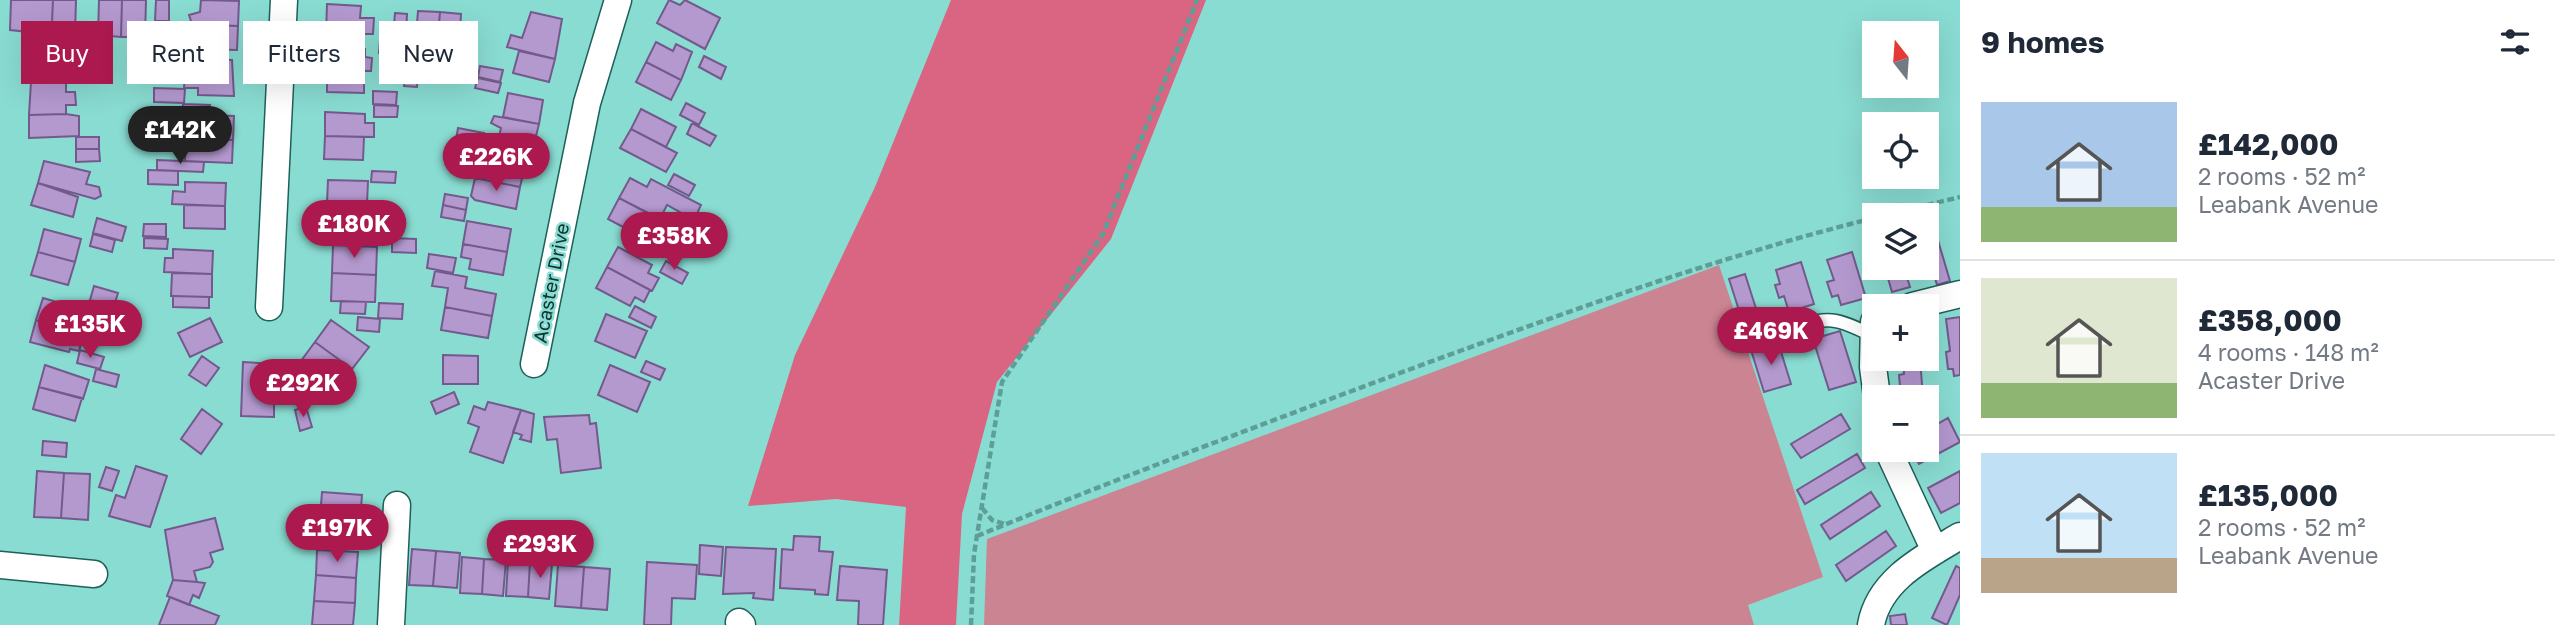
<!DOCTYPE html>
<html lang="en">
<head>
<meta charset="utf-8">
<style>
	:root { --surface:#fff; --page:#f6f6f7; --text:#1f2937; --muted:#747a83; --line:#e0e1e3; --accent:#ab194e }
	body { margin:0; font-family:"Golos Text",sans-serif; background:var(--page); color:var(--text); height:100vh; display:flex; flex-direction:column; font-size:26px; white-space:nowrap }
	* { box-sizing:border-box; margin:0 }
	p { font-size:23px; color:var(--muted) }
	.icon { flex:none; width:38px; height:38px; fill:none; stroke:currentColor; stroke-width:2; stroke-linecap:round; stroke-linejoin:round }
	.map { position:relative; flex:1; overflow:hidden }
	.side { display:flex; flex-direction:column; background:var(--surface); width:595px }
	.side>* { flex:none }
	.banner { position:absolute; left:21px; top:21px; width:665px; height:63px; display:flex; gap:14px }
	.needle { width:46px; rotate:343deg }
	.tools { position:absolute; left:1862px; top:21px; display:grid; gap:14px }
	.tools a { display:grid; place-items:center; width:77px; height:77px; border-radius:0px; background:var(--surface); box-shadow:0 7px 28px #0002; font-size:35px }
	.price { position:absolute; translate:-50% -60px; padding:0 16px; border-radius:24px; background:var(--accent); color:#fff; font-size:23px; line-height:46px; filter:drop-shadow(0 2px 4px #0008) }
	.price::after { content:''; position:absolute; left:50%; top:42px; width:21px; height:16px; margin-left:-10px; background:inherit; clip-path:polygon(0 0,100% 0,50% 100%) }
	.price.active { background:#222; color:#fff }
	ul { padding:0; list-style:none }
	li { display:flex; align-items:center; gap:21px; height:175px; padding:0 21px }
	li+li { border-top:2px solid var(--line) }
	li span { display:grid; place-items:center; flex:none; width:196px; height:140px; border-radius:0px; color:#555 }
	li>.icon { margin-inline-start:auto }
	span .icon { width:84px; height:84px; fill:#fffc; stroke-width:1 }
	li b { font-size:30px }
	h2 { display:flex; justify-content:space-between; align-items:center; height:84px; padding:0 21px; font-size:30px }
	.tag { padding:0 24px; border-radius:0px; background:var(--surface); box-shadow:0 7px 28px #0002; font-size:24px; line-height:63px }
	.tag.active { background:var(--accent); color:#fff }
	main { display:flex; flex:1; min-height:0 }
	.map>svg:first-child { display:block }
	.green { fill:#cb8492 }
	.forest { fill:#d96582 }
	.building { fill:#b499cf; stroke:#735a8c; stroke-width:2 }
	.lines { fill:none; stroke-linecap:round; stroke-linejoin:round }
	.service-casing { stroke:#1f605a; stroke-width:15 }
	.minor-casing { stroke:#1f605a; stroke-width:29 }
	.path { stroke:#5d9e96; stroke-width:4.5; stroke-dasharray:7 3.5; stroke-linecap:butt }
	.service { stroke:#fff; stroke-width:12 }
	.minor { stroke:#fff; stroke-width:26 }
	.labels { text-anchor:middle; stroke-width:5; stroke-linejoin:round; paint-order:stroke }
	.street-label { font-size:19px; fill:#103330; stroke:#89dcd2 }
</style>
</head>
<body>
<main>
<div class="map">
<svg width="1960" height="625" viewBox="0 0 1960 625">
	<rect width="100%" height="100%" fill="#89dcd2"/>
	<!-- green -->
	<path class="green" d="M1719,265l104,312 -75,28 6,20h-770l3,-86z"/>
	<!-- forest -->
	<path class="forest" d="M951,0h255l-95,239 -114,143 -35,132 -6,111h-57l7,-118 -70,-8 -88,7 47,-151 80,-168z"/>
	<!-- building -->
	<path class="building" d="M11,0h42l-2,45h-14l1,-12 -28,-3z
		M53,0h23l-1,34h-6v12l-18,-1z
		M99,0h23l-1,37 -23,-2z
		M122,0h24l-1,37h-24z
		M156,0h13v21h-14z
		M201,0l38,1 -1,25 -46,-2 -3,-9 11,-3z
		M669,0l11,5 5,-5 35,18 -15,31 -48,-26z
		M327,4l34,2 -1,12h14l-1,16h-47z
		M418,11l22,1 -4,44 -13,-1 1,-6 -9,-1z
		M440,12l21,2 -2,38 -22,-2z
		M531,12l31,7 -7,40 -48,-12 4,-12 11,3z
		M395,13l12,1 -1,23 -13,-1z
		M200,25l38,1 -1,24 -38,-1z
		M380,40l24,2 -1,13 -24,-2z
		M656,42l17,9 3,-7 16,8 -11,28 -35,-18z
		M168,45l21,1v11l-21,-1z
		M87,47h13l-1,25 -13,-1z
		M328,48l37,1v8l7,1 -1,13 -44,-1z
		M519,51l36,8 -6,23 -36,-9z
		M704,56l22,11 -5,12 -22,-12z
		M186,58l46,2 2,36 -36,-1v-7h-14z
		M406,59l13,2 -2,26 -13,-1z
		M646,62l35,18 -10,20 -35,-18z
		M52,64l1,17 -26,1v-17z
		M480,66l23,4 -3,12 -22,-5z
		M52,69h20v12h-19z
		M327,70l37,1v22l-37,-1z
		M478,78l23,5 -3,10 -23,-5z
		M66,81v11h9l1,13h-10v9l-37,1 2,-33z
		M154,88l31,1 -1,14 -30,-1z
		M373,91l24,1 -1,13 -23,-1z
		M508,93l35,7 -4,24 -36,-7z
		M686,103l19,10 -6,12 -19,-10z
		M183,104l27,1 -1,10 25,1 -1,24 -46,-2v-19h-5z
		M374,105l24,1 -1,11h-23z
		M641,109l35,18 -10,20 -35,-18z
		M325,112l40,2v9h9v14l-49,-1z
		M66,114l13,2v20l-50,2v-23z
		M494,116l45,8 -6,24 -35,-7 3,-13 -10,-5z
		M692,123l24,13 -6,10 -23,-12z
		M458,128l26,5 -3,12 -25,-5z
		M631,129l46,24 -11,19 -46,-24z
		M325,136l39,1 -1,23 -39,-1z
		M76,137h23v12h-23z
		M186,138l47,2 -1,23 -47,-2z
		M452,140l31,6 -2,12 -32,-7z
		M76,149h23l1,12 -24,1z
		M484,158l41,8 -5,21 -45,-9 3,-15 5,1z
		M157,160l47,2 -1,10 -46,-2z
		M44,161l46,11 -4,12 13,3 2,9 -6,3 -57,-16z
		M148,170l30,1v14l-30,-1z
		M372,171l24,1 -1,11 -24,-1z
		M674,174l21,11 -6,11 -21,-11z
		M475,178l45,9 -4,22 -41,-9 -4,-4z
		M630,178l17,9 4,-8 50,26 -7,15 -27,-15 -7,14 -41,-21z
		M328,180l40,1 -1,23 -40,-1z
		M185,182l41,1 -1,23 -53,-2 1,-13 12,1z
		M38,183l40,14 -5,20 -42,-12z
		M445,194l23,4 -2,12 -23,-5z
		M619,198l44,23 -13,25 -25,-13 2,-4 -19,-10z
		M327,203l47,2 -1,19 -47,1z
		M184,205l41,1v23l-41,-1z
		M443,205l23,5 -2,11 -23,-4z
		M97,218l29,9 -4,14 -29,-8z
		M467,221l44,8 -4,23 -44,-8z
		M144,224h22v13l-23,-1z
		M376,224h22v13h-22z
		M44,229l37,10 -6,23 -37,-10z
		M93,234l22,6 -3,12 -22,-6z
		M1937,237l13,44 -13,4 -3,-10 -4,2 -3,-9 4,-2 -4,-14v-12z
		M144,238l24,1 -1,10 -23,-1z
		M392,238l24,1v14l-24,-1z
		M463,244l44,8 -4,23 -34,-6 2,-10 -10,-2z
		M333,245l44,2 -1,28 -44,-2z
		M618,247l34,18 -4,8 11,5 -7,13 -45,-24z
		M173,249l40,2 -1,23 -48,-2 1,-14h8z
		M38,252l37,10 -7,23 -37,-10z
		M1852,252l14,46 -25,7 -3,-10 -6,2 -5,-15 7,-2 -7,-20z
		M429,254l27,4 -3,15 -26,-5z
		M666,261l22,12 -6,11 -22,-12z
		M1801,262l13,42 -25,8 -5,-16 -5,2 -4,-13 5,-1 -4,-14z
		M607,267l43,23 -6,12 -9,-5 -5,9 -34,-18z
		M1885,268h19l6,19 -18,5z
		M435,271l32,6 -2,11 31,6 -4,22 -47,-9 3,-19 -16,-2z
		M172,273l40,1v23l-41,-1z
		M332,273l44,2 -1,27 -44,-1z
		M1745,274l14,44 -16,5 -14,-44z
		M94,286l24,7 -4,13 -24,-6z
		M173,296l36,1v11l-36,-1z
		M43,298l38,11 -6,22 -39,-11z
		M93,301l24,7 -4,12 -23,-7z
		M341,301l25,1 -1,12 -25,-1z
		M379,303l24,1 -1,15 -24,-1z
		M635,306l21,11 -5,11 -22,-11z
		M445,307l47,9 -4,22 -47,-8z
		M606,314l41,17 -12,27 -40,-17z
		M358,317l22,2 -1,13 -22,-2z
		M1960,317v58l-6,1 -1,-7h-5l-2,-17 4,-1 -4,-32z
		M210,318l12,24 -32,15 -12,-24z
		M36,320l48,13 -5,18 -9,-2 -1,3 -39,-10z
		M331,320l38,27 -17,22 -37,-27z
		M1840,331l16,51 -27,8 -16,-51z
		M315,342l37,27 -16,23 -5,-3 -7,10 -18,-13 7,-10 -15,-11z
		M1778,342l13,42 -27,8 -13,-42z
		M80,350l24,7 -4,12 -23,-6z
		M443,355l35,1v28h-35z
		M202,356l17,12 -13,18 -17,-11z
		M1903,359h17l3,38h-17l-1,-11h-5l-1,-11 5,-1z
		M646,361l19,8 -5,11 -19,-8z
		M243,362l33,2 -1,4h6l8,26 -15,-1v24l-33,-1z
		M45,365l44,15 -6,19 -44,-12z
		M610,365l40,17 -13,30 -39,-17z
		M96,369l23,6 -3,12 -23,-6z
		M39,387l43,11 -7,23 -42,-12z
		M454,392l5,12 -23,10 -5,-12z
		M488,402l33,8 -18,53 -33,-11 9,-25 -11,-4 6,-17 11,4z
		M306,407l6,20 -12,4 -5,-21z
		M202,409l20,15 -21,30 -20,-15z
		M521,410l13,4 -3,28 -11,-3 2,-4 -9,-3z
		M1841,414l9,15 -49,29 -10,-14z
		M589,415l1,9 6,-1 5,45 -40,5 -4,-34 -10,1 -3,-23z
		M1948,418l12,24 -41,22 -8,-14h16v-20z
		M43,441l24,2 -1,14 -24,-2z
		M1857,454l8,14 -60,36 -8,-14z
		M136,466l31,10 -17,51 -41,-11 7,-21 9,3z
		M106,467l13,4 -7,20 -13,-4z
		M37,471l27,2 -3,45 -27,-1z
		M1960,471v32l-19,10 -13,-25z
		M64,473l26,1 -2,46 -27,-2z
		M322,492l40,3 -2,26 -40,-3z
		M1871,492l9,14 -50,33 -9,-14z
		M215,518l8,31 -13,4 3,9 -3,5 -16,4 3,11 -24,-2 -8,-50z
		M320,518l40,3 -1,25 -41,-2z
		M1886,531l10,15 -50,35 -10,-16z
		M794,536l26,1 -1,14 14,1 -5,43 -13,-1v-4l-35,-2 2,-39 11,1z
		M700,545l23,2 -2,29 -22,-2z
		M726,547l50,2 -3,51 -20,-2 1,-5 -31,1z
		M412,549l24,2 -3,35 -24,-1z
		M317,550l41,2 -2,26 -40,-3z
		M436,551l24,2 -3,35 -24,-2z
		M462,557l22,2 -2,35 -22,-1z
		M484,559l22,1 -3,36 -21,-2z
		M508,561l22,1 -2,35 -22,-1z
		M530,562l22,2 -3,35 -21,-2z
		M647,562l50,3 -2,34 -23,-1 -1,27h-27z
		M558,565l26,2 -3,41 -26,-2z
		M840,566l47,4 -4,55h-25l1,-24 -22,-1z
		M1956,566l4,2v27l-13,30 -15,-7z
		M584,567l26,2 -3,41 -26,-2z
		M316,575l40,3 -1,25 -41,-2z
		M173,580l24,2 8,1 -6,15 -6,-3 -4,10 -22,-9z
		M170,597l49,19 -4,9h-56z
		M314,601l41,2 -2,22h-41z
		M1905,614l2,11h-16l-1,-9z"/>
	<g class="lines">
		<defs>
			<path id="service" d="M1783,330c45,-12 47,-16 90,6"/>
			<path id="minor" d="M1912,306l48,-12
				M269,307l15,-307
				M1874,322l-1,45 4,30
				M534,364l53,-261 31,-103
				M1888,450l47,101
				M0,565l94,9
				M739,622l3,3
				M391,625l6,-120
				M1871,625c8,-45 52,-67 89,-89"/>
		</defs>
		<!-- service casing -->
		<use href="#service" class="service-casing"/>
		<!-- minor casing -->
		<use href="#minor" class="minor-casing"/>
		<!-- path -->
		<path class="path" d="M1886,215l74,-18
			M982,508l10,12 12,4
			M977,536c149,-61 299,-117 450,-173 148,-54 294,-107 447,-145
			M971,625l3,-71 28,-172 101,-148 94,-234"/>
		<!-- service -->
		<use href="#service" class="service"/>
		<!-- minor -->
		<use href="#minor" class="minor"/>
	</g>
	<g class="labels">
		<!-- street labels -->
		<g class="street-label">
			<text transform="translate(551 283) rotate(-79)" y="7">Acaster Drive</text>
		</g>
	</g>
</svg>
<div class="tools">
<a><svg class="needle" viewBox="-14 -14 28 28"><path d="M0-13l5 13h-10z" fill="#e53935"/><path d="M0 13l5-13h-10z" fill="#747a83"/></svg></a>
<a><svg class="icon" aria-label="locate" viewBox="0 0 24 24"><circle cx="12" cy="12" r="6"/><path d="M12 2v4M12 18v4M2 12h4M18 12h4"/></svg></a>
<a><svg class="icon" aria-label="layers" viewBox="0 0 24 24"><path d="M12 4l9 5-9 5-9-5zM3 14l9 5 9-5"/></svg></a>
<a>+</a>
<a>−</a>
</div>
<b class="price active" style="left:180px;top:166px">£142K</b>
<b class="price" style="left:496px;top:193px">£226K</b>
<b class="price" style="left:354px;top:260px">£180K</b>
<b class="price" style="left:674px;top:272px">£358K</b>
<b class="price" style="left:90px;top:360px">£135K</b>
<b class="price" style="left:1771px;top:367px">£469K</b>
<b class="price" style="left:303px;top:419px">£292K</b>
<b class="price" style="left:337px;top:564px">£197K</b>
<b class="price" style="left:540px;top:580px">£293K</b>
<div class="banner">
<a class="tag active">Buy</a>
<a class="tag">Rent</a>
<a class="tag">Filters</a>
<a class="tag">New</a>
</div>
</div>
<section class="side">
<h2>9 homes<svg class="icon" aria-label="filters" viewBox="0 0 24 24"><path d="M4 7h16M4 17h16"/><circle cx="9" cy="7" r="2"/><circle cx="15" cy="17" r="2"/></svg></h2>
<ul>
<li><span style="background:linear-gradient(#a9c7e8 75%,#8fb573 0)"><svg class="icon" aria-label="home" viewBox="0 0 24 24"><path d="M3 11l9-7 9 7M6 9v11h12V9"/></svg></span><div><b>£142,000</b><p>2 rooms · 52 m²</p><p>Leabank Avenue</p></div></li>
<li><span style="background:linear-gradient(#dfe7d0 75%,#8fb573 0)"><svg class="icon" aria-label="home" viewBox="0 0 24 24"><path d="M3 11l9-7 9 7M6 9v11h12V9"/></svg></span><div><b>£358,000</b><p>4 rooms · 148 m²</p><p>Acaster Drive</p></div></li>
<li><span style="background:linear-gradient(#bfe0f5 75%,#b9a48a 0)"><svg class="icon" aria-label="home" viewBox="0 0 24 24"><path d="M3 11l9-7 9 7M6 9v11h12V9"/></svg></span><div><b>£135,000</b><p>2 rooms · 52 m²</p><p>Leabank Avenue</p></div></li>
</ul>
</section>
</main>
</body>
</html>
